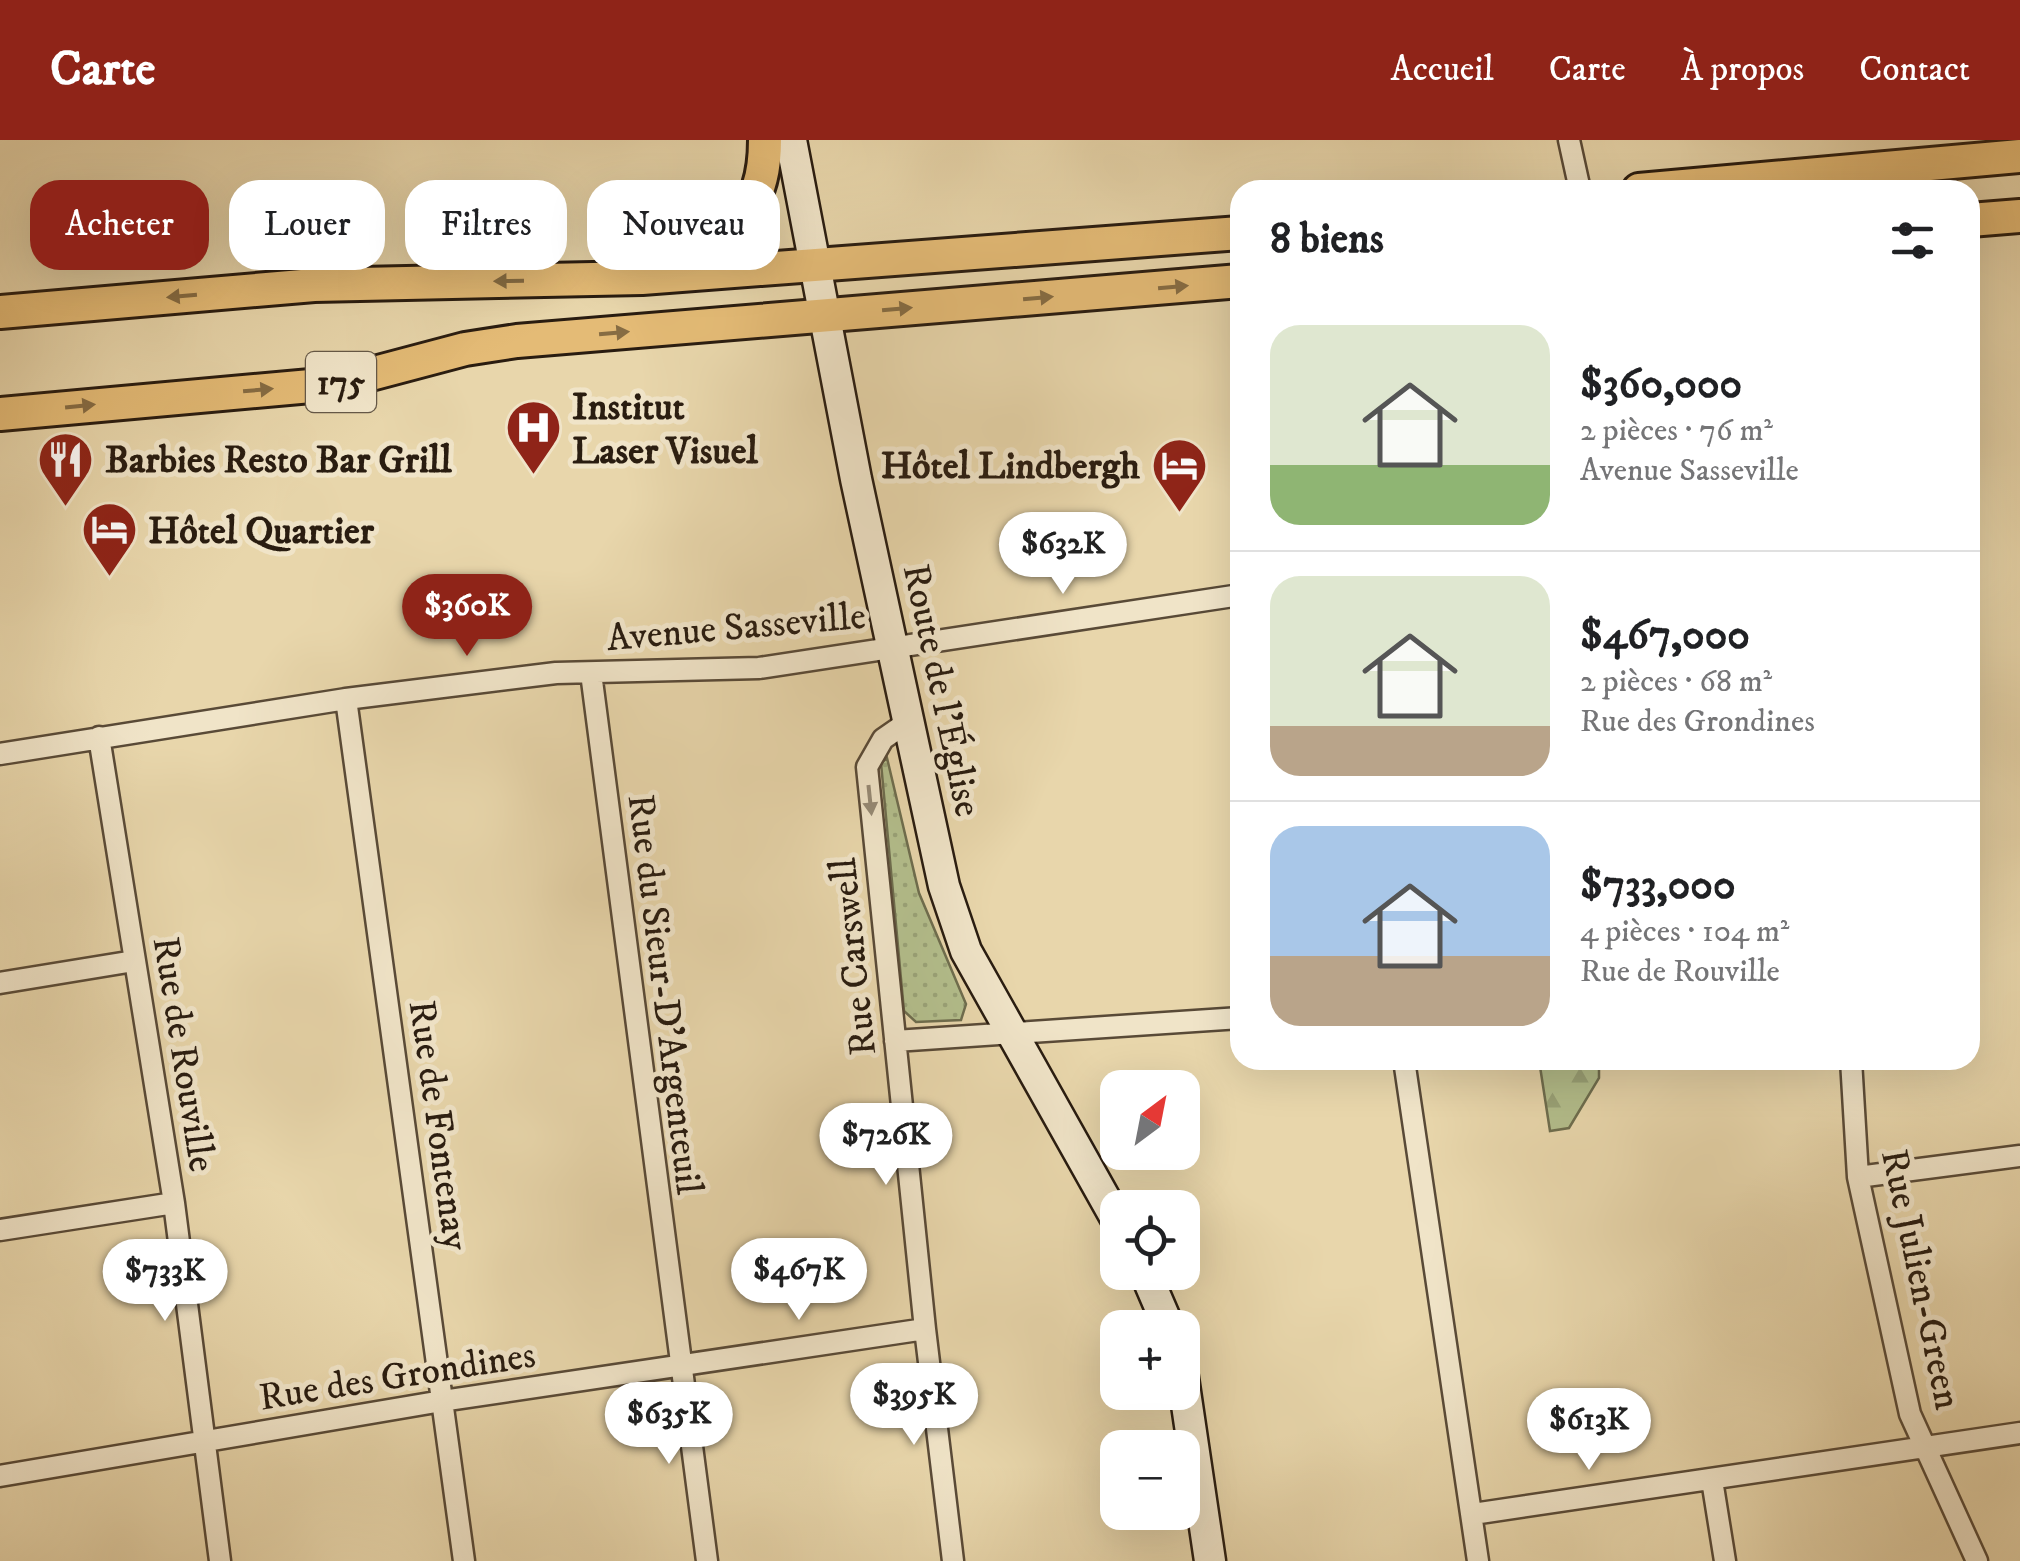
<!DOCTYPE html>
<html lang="fr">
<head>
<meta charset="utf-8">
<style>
	:root { --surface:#fff; --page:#f2f2f2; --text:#202124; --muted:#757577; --line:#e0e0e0; --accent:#8f2418 }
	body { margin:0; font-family:"IM FELL DW Pica",serif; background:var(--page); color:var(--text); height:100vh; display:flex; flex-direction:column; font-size:38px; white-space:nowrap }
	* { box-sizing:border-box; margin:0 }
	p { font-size:32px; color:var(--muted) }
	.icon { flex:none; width:55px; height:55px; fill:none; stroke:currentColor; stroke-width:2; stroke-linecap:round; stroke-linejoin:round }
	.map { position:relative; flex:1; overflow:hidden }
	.panel { position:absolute; left:1230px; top:40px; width:750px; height:890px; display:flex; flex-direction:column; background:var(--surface); border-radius:30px; box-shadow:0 10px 40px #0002 }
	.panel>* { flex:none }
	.hud { position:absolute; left:30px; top:40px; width:950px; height:90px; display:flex; gap:20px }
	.needle { width:65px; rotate:32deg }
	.fabs { position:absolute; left:1100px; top:930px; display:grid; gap:20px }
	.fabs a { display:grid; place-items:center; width:100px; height:100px; border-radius:20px; background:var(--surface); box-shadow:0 10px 40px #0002; font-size:50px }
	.price { position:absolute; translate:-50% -85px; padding:0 22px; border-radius:35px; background:#fff; color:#222; font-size:32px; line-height:65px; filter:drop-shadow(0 2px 5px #0008) }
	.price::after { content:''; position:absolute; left:50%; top:60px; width:30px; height:22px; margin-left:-15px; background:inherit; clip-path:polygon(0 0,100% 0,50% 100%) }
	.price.on { background:var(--accent); color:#fff }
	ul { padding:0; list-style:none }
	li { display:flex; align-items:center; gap:30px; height:250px; padding:0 40px }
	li+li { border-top:2px solid var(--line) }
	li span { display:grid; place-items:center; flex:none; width:280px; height:200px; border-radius:30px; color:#555 }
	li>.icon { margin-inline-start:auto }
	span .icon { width:120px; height:120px; fill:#fffc; stroke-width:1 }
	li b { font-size:42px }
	h2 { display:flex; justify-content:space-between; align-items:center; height:120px; padding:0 40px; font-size:42px }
	.chip { padding:0 35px; border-radius:30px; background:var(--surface); box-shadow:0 10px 40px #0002; font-size:35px; line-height:90px }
	.chip.on { background:var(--accent); color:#fff }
	header { display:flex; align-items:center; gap:60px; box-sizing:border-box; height:140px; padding:0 50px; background:var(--accent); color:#fff }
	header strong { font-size:48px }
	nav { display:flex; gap:55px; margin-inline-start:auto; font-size:35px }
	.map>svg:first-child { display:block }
	.grass { fill:url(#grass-dots); stroke:#6e6d4e; stroke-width:2.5 }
	.forest { fill:url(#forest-firs); stroke:#6e6d4e; stroke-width:2.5 }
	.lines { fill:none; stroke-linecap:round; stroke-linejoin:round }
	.street-casing { stroke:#594a37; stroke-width:25 }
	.secondary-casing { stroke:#291c10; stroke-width:35 }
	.primary-casing { stroke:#291c10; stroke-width:38 }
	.street { stroke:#f0e4c8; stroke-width:20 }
	.secondary { stroke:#f0e4c8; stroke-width:30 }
	.primary { stroke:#e4bb76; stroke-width:32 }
	.oneway { fill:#866c43 }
	.oneway2 { fill:#968a75 }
	.labels { text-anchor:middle; stroke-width:10; stroke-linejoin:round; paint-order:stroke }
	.shield { fill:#f0e4c8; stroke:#655847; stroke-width:2.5 }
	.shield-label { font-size:35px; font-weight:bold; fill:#291c10 }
	.poi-label { font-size:38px; font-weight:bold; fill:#291c10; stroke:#f0e4c8; text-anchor:start }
	.street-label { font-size:38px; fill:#291c10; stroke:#f0e4c8 }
</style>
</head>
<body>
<header>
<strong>Carte</strong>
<nav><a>Accueil</a><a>Carte</a><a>À propos</a><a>Contact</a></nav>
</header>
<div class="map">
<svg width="2020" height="1421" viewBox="0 0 2020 1421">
	<defs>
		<pattern id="grass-dots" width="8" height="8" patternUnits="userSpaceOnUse" patternTransform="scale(2.5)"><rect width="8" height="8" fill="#b3be8c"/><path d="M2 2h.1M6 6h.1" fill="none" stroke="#9aa378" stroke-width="1.8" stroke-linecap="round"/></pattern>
		<pattern id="forest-firs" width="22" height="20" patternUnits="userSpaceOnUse" patternTransform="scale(2.5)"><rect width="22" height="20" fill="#b3be8c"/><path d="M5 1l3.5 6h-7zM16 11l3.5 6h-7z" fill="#9aa378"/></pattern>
	</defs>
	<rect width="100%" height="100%" fill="#e8d6ab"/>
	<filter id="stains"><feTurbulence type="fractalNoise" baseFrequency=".002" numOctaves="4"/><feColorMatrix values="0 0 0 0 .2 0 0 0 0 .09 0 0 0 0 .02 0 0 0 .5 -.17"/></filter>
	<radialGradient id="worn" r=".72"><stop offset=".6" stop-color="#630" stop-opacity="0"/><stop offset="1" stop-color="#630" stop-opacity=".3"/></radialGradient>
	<!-- grass -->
	<path class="grass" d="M887,618l32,135 47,111 -5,16 -45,2 -12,-11 -23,-248z"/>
	<!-- forest -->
	<path class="forest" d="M1539,920h60v18l-30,50 -19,3z"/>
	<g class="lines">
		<defs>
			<path id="street" d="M1569,0l11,50
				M591,533l116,888
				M346,559l118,862
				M909,581l-26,18 -16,28 58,562 28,232
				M99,597l75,466 46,358
				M0,614l346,-55 210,-26 203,-5 481,-73
				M0,843l134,-22
				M895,901l345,-23
				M1404,920l74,501
				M1851,920l7,117 52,237 67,147
				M1858,1037l162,-21
				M0,1090l174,-27
				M0,1336l442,-75 483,-72
				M1712,1340l13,81
				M1473,1374l547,-81"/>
			<path id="secondary" d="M791,0l65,339 88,407 22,65 152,271
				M1145,1132l24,56
				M1182,1231l28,190"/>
			<path id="primary" d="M1639,50l381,-34
				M1970,80l50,-4
				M657,130c65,-34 108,-47 108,-130
				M0,172l314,-27 328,-7 598,-45
				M0,274l333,-30 132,-35 52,-8 723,-60"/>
		</defs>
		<!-- street casing -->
		<use href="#street" class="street-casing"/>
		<!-- secondary casing -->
		<use href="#secondary" class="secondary-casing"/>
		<!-- primary casing -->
		<use href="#primary" class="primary-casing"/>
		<!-- street -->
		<use href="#street" class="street"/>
		<!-- secondary -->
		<use href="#secondary" class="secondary"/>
		<!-- primary -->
		<use href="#primary" class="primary"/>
	</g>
	<!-- one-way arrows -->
	<defs><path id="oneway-solid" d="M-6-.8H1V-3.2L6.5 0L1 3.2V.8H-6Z" transform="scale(2.5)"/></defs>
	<g class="oneway">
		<use href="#oneway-solid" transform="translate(509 141) rotate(179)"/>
		<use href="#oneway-solid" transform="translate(1173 147) rotate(-5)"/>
		<use href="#oneway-solid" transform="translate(182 156) rotate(175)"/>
		<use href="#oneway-solid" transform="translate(1038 158) rotate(-5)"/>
		<use href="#oneway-solid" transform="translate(897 169) rotate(-5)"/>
		<use href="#oneway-solid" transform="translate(614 193) rotate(-5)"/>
		<use href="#oneway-solid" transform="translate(258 250) rotate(-5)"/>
		<use href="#oneway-solid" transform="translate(80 266) rotate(-6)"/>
	</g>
	<use class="oneway2" href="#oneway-solid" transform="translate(870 660) rotate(84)"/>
	<!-- icons -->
	<defs>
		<symbol id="hospital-pin" viewBox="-11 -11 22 30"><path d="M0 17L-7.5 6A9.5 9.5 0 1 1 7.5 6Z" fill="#8f2418" stroke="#f0e4c8"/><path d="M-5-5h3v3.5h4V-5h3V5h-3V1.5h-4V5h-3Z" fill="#fff"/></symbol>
		<symbol id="restaurant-pin" viewBox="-11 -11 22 30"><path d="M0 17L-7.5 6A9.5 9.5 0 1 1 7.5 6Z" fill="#8f2418" stroke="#f0e4c8"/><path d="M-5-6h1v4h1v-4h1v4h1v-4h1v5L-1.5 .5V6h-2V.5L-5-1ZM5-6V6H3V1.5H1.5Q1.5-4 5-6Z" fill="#fff"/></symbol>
		<symbol id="hotel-pin" viewBox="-11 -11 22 30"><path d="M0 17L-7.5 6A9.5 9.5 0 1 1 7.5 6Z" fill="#8f2418" stroke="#f0e4c8"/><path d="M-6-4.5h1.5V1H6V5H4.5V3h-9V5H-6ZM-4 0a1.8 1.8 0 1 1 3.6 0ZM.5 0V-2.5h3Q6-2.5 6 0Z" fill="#fff"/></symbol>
	</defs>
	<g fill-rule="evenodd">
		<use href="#hospital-pin" x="502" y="256" width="63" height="86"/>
		<use href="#restaurant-pin" x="34" y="288" width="63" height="86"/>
		<use href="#hotel-pin" x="1148" y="294" width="63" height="86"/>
		<use href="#hotel-pin" x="78" y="358" width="63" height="86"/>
	</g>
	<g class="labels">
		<!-- shield labels -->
		<rect class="shield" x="306" y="212" width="70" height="60" rx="8"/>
		<g class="shield-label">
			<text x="341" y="254">175</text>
		</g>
		<!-- poi labels -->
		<g class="poi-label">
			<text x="572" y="279">Institut<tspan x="572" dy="44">Laser Visuel</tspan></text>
			<text x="105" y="332">Barbies Resto Bar Grill</text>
			<text x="1140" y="338" text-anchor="end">Hôtel Lindbergh</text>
			<text x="148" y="403">Hôtel Quartier</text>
		</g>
		<!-- street labels -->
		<g class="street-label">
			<text transform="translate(736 486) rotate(-5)" y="13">Avenue Sasseville</text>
			<text transform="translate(943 550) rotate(78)" y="13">Route de l'Église</text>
			<text transform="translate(852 817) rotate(-96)" y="13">Rue Carswell</text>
			<text transform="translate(666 854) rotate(83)" y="13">Rue du Sieur-D'Argenteuil</text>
			<text transform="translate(185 914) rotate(81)" y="13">Rue de Rouville</text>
			<text transform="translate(440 985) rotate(82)" y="13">Rue de Fontenay</text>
			<text transform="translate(1922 1139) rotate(78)" y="13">Rue Julien-Green</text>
			<text transform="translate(397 1235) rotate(-9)" y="13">Rue des Grondines</text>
		</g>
	</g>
	<rect width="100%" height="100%" filter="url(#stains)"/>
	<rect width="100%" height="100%" fill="url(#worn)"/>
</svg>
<div class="fabs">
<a><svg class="needle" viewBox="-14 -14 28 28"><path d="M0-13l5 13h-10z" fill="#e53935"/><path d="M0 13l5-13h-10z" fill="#757577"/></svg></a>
<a><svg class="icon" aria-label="locate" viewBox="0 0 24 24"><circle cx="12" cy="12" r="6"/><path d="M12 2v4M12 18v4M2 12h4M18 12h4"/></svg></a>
<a>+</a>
<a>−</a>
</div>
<b class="price" style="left:1063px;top:457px">$632K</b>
<b class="price on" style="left:467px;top:519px">$360K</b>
<b class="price" style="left:886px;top:1048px">$726K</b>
<b class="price" style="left:799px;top:1183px">$467K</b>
<b class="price" style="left:165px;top:1184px">$733K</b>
<b class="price" style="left:914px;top:1308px">$395K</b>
<b class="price" style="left:669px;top:1327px">$635K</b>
<b class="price" style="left:1589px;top:1333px">$613K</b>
<div class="hud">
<a class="chip on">Acheter</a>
<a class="chip">Louer</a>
<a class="chip">Filtres</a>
<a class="chip">Nouveau</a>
</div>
<section class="panel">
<h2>8 biens<svg class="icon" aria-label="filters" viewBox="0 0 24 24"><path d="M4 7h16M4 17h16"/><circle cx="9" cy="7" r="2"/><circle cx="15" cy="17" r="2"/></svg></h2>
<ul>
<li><span style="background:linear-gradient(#dfe7d0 70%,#8fb573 0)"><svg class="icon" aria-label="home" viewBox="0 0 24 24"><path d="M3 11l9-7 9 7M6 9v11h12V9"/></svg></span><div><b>$360,000</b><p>2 pièces · 76 m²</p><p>Avenue Sasseville</p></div></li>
<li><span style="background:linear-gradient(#dfe7d0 75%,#b9a48a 0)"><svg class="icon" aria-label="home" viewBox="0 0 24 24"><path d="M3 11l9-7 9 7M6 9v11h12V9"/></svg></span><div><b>$467,000</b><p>2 pièces · 68 m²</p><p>Rue des Grondines</p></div></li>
<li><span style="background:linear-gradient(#a9c7e8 65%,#b9a48a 0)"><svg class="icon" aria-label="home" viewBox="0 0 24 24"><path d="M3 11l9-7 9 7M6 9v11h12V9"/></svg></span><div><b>$733,000</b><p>4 pièces · 104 m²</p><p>Rue de Rouville</p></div></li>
</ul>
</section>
</div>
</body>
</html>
